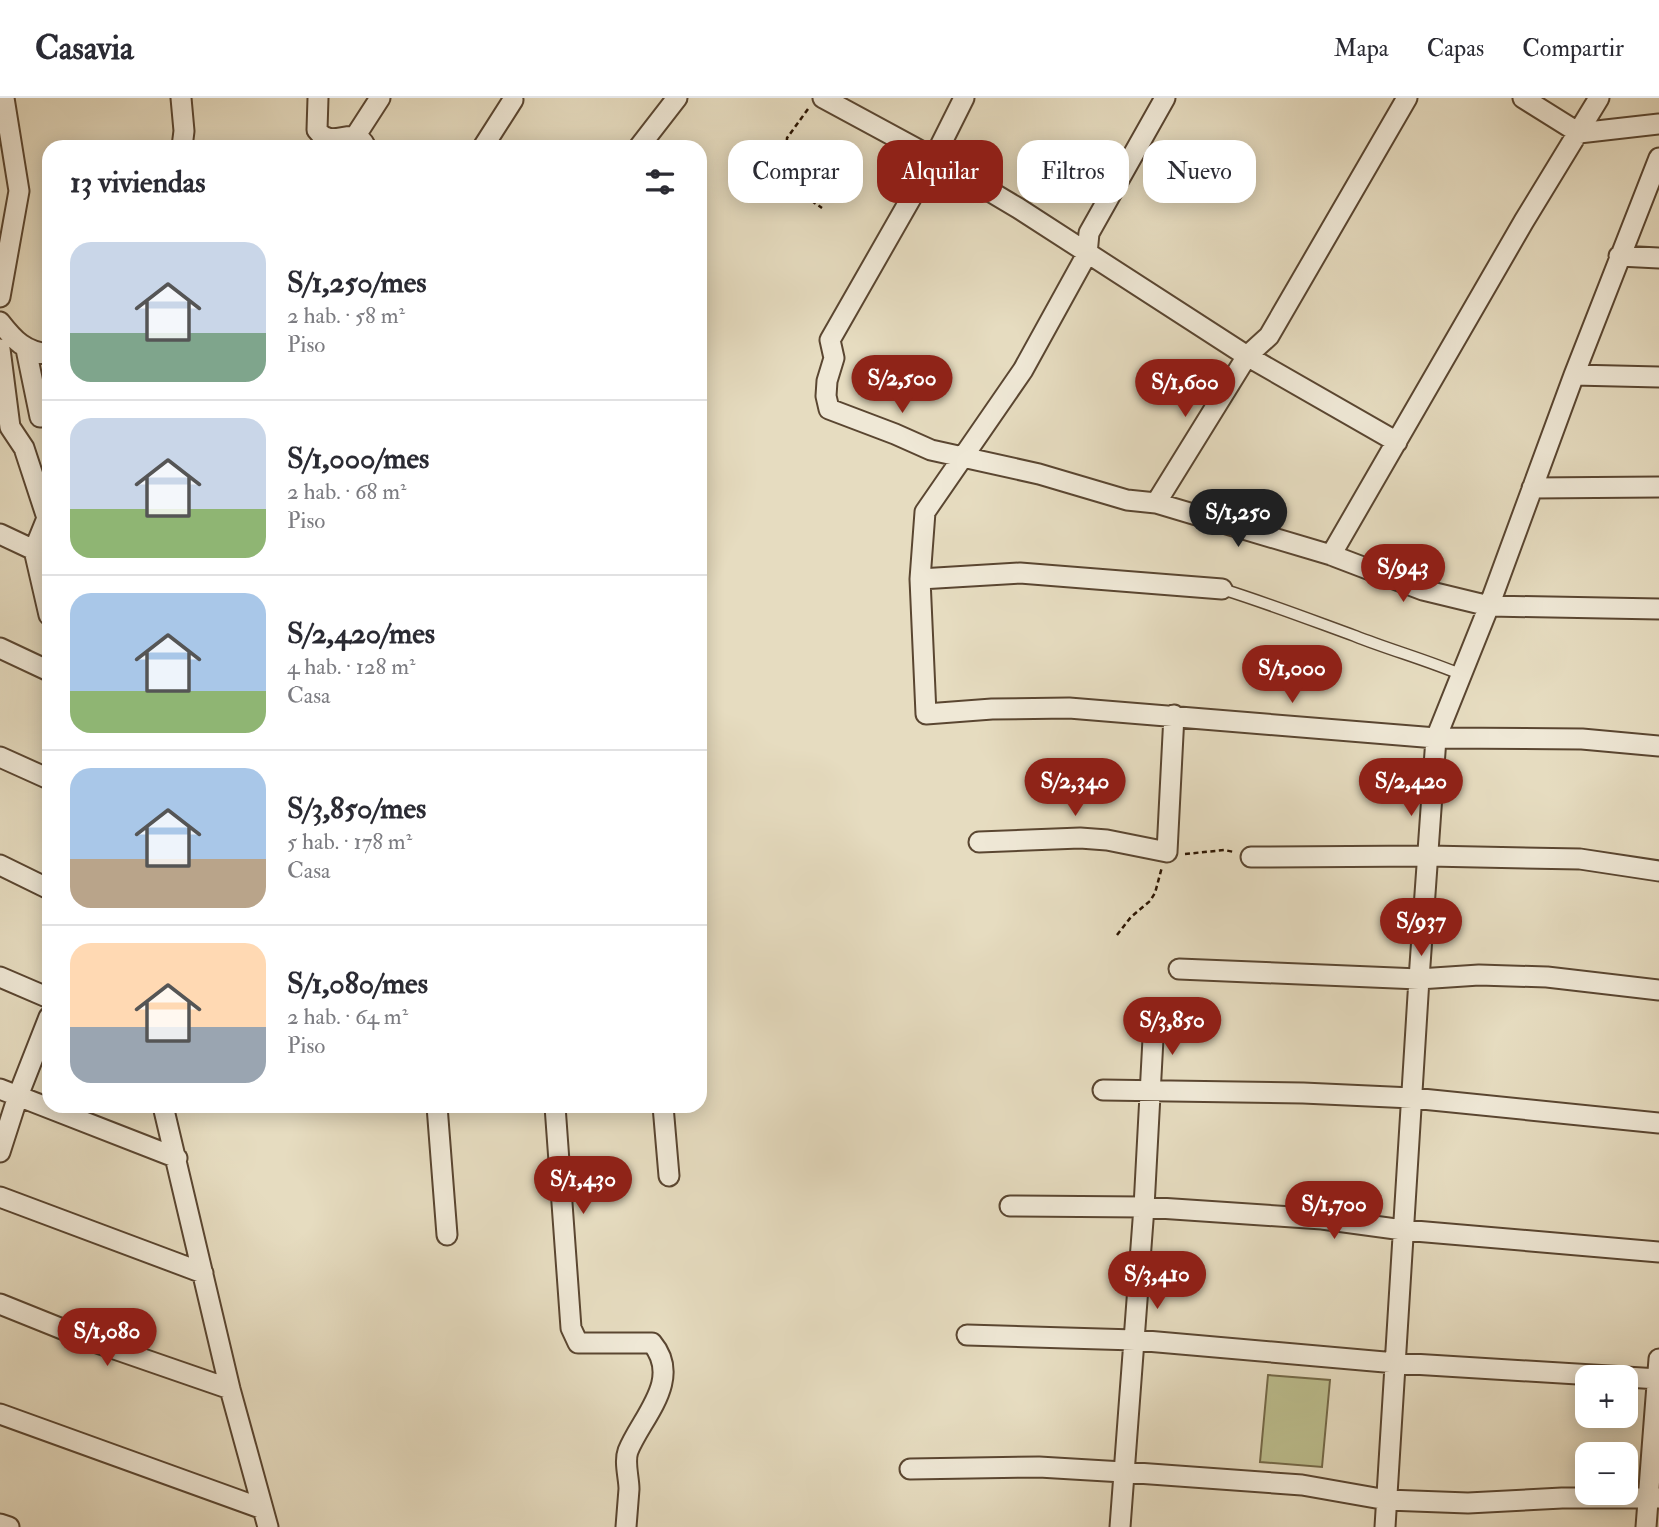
<!DOCTYPE html>
<html lang="es">
<head>
<meta charset="utf-8">
<style>
	:root { --surface:#fff; --page:#f2f2f3; --text:#2b2b33; --muted:#7c7c81; --line:#e1e1e2; --accent:#8f2418 }
	body { margin:0; font-family:"IM FELL Double Pica",serif; background:var(--page); color:var(--text); height:100vh; display:flex; flex-direction:column; font-size:26px; white-space:nowrap }
	* { box-sizing:border-box; margin:0 }
	p { font-size:23px; color:var(--muted) }
	.icon { flex:none; width:38px; height:38px; fill:none; stroke:currentColor; stroke-width:2; stroke-linecap:round; stroke-linejoin:round }
	.map { position:relative; flex:1; overflow:hidden }
	.drawer { position:absolute; left:42px; top:42px; width:665px; height:973px; display:flex; flex-direction:column; background:var(--surface); border-radius:21px; box-shadow:0 4px 18px #0003 }
	.drawer>* { flex:none }
	.banner { position:absolute; left:728px; top:42px; width:665px; height:63px; display:flex; gap:14px }
	.buttons { position:absolute; left:1575px; top:1267px; display:grid; gap:14px }
	.buttons a { display:grid; place-items:center; width:63px; height:63px; border-radius:14px; background:var(--surface); box-shadow:0 4px 18px #0003; font-size:35px }
	.price { position:absolute; translate:-50% -60px; padding:0 16px; border-radius:24px; background:var(--accent); color:#fff; font-size:23px; line-height:46px; filter:drop-shadow(0 2px 4px #0008) }
	.price::after { content:''; position:absolute; left:50%; top:42px; width:21px; height:16px; margin-left:-10px; background:inherit; clip-path:polygon(0 0,100% 0,50% 100%) }
	.price.current { background:#222; color:#fff }
	ul { padding:0; list-style:none }
	li { display:flex; align-items:center; gap:21px; height:175px; padding:0 28px }
	li+li { border-top:2px solid var(--line) }
	li span { display:grid; place-items:center; flex:none; width:196px; height:140px; border-radius:21px; color:#555 }
	li>.icon { margin-inline-start:auto }
	span .icon { width:84px; height:84px; fill:#fffc; stroke-width:1 }
	li b { font-size:30px }
	h2 { display:flex; justify-content:space-between; align-items:center; height:84px; padding:0 28px; font-size:30px }
	.pill { padding:0 24px; border-radius:21px; background:var(--surface); box-shadow:0 4px 18px #0003; font-size:24px; line-height:63px }
	.pill.current { background:var(--accent); color:#fff }
	header { display:flex; align-items:center; gap:42px; box-sizing:border-box; height:98px; padding:0 35px; background:var(--surface); border-bottom:2px solid var(--line) }
	header strong { font-size:33px }
	nav { display:flex; gap:38px; margin-inline-start:auto; font-size:24px }
	.map>svg:first-child { display:block }
	.green { fill:#bcbe8e; stroke:#746948; stroke-width:2 }
	.lines { fill:none; stroke-linecap:round; stroke-linejoin:round }
	.service-casing { stroke:#5a4631; stroke-width:13 }
	.minor-casing { stroke:#5a4631; stroke-width:23 }
	.path { stroke:#2b1401; stroke-width:2.5; stroke-dasharray:5 3.5; stroke-linecap:butt }
	.service { stroke:#efe8d6; stroke-width:10 }
	.minor { stroke:#efe8d6; stroke-width:19 }
</style>
</head>
<body>
<header>
<strong>Casavia</strong>
<nav><a>Mapa</a><a>Capas</a><a>Compartir</a></nav>
</header>
<div class="map">
<svg width="1659" height="1429" viewBox="0 0 1659 1429">
	<rect width="100%" height="100%" fill="#e6dcc0"/>
	<filter id="stains"><feTurbulence type="fractalNoise" baseFrequency=".00286" numOctaves="4"/><feColorMatrix values="0 0 0 0 .2 0 0 0 0 .09 0 0 0 0 .02 0 0 0 .5 -.17"/></filter>
	<radialGradient id="worn" r=".72"><stop offset=".6" stop-color="#630" stop-opacity="0"/><stop offset="1" stop-color="#630" stop-opacity=".3"/></radialGradient>
	<!-- green -->
	<path class="green" d="M1268,1277l62,5 -8,87 -62,-5z"/>
	<g class="lines">
		<defs>
			<path id="service" d="M1222,491c45,14 89,31 133,47 35,14 72,24 107,39"/>
			<path id="minor" d="M181,0l3,33 -2,16
				M318,0l-1,32c16,22 37,-8 49,17
				M823,0l111,60 84,50 229,148 150,86
				M964,0l-30,60 -104,182 4,18 -7,23 -1,15 3,13 66,25 36,16 108,24 88,26 29,3 175,52 92,35 66,16 170,3
				M1165,0l-76,135 -2,21 -64,116 -98,142 -5,67 6,135 66,-5 77,-1 367,30 146,1 77,7
				M1523,0l56,35 80,-9
				M349,48l31,-48
				M483,49l30,-47
				M639,49l38,-49
				M1619,158l40,2
				M0,199l19,-106 -15,-93
				M0,224c14,18 25,30 49,32
				M0,251l10,78 14,21 23,70 -13,32 15,65
				M26,251l14,68 9,-1
				M1574,277l85,2
				M1532,390l127,-1
				M1156,405l91,-147 22,-20 138,-238
				M0,436l34,16
				M1331,457l193,-334 75,-123
				M920,481l100,-6 202,16
				M0,550l49,23
				M0,659l49,22
				M979,744l101,-4 27,2 60,12 7,-137
				M1251,759l178,-1 151,3 79,12
				M0,767l49,24
				M1179,871l240,10 60,-4 68,2 112,13
				M0,879l49,21
				M0,991l177,69
				M1103,992l200,3 109,5 247,25
				M163,1008l67,283 38,138
				M437,1008l10,129
				M555,1008l16,222 7,15h74c31,37 -11,75 -24,108 -4,11 1,27 1,38 -1,13 -2,25 -3,38
				M663,1008l6,70
				M0,1054l18,-56 31,-79
				M0,1099l203,76
				M1010,1108l134,1 178,12 81,11 256,22
				M0,1206l97,39 133,46
				M967,1237l168,5 261,23 263,16
				M0,1316l263,95
				M910,1371l129,-2 84,5 179,13 85,15 81,3 94,-5h97
				M0,1426l9,3
				M1120,1429l24,-320 10,-187
				M1385,1429l34,-548 17,-241 53,-132 85,-231 85,-217
				M1646,1429l13,-168"/>
		</defs>
		<!-- service casing -->
		<use href="#service" class="service-casing"/>
		<!-- minor casing -->
		<use href="#minor" class="minor-casing"/>
		<!-- path -->
		<path class="path" d="M808,11l-21,29 -1,40 7,10 29,20
			M1185,756l39,-4 10,2
			M1117,837l14,-18 19,-16 5,-8 7,-26"/>
		<!-- service -->
		<use href="#service" class="service"/>
		<!-- minor -->
		<use href="#minor" class="minor"/>
	</g>
	<rect width="100%" height="100%" filter="url(#stains)"/>
	<rect width="100%" height="100%" fill="url(#worn)"/>
</svg>
<div class="buttons">
<a>+</a>
<a>−</a>
</div>
<b class="price" style="left:902px;top:317px">S/2,500</b>
<b class="price" style="left:1185px;top:321px">S/1,600</b>
<b class="price current" style="left:1238px;top:451px">S/1,250</b>
<b class="price" style="left:1403px;top:506px">S/943</b>
<b class="price" style="left:1292px;top:607px">S/1,000</b>
<b class="price" style="left:1075px;top:720px">S/2,340</b>
<b class="price" style="left:1411px;top:720px">S/2,420</b>
<b class="price" style="left:1421px;top:860px">S/937</b>
<b class="price" style="left:1172px;top:959px">S/3,850</b>
<b class="price" style="left:583px;top:1118px">S/1,430</b>
<b class="price" style="left:1334px;top:1143px">S/1,700</b>
<b class="price" style="left:1157px;top:1213px">S/3,410</b>
<b class="price" style="left:107px;top:1270px">S/1,080</b>
<div class="banner">
<a class="pill">Comprar</a>
<a class="pill current">Alquilar</a>
<a class="pill">Filtros</a>
<a class="pill">Nuevo</a>
</div>
<section class="drawer">
<h2>13 viviendas<svg class="icon" aria-label="filters" viewBox="0 0 24 24"><path d="M4 7h16M4 17h16"/><circle cx="9" cy="7" r="2"/><circle cx="15" cy="17" r="2"/></svg></h2>
<ul>
<li><span style="background:linear-gradient(#c9d6e8 65%,#7fa58c 0)"><svg class="icon" aria-label="home" viewBox="0 0 24 24"><path d="M3 11l9-7 9 7M6 9v11h12V9"/></svg></span><div><b>S/1,250/mes</b><p>2 hab. · 58 m²</p><p>Piso</p></div></li>
<li><span style="background:linear-gradient(#c9d6e8 65%,#8fb573 0)"><svg class="icon" aria-label="home" viewBox="0 0 24 24"><path d="M3 11l9-7 9 7M6 9v11h12V9"/></svg></span><div><b>S/1,000/mes</b><p>2 hab. · 68 m²</p><p>Piso</p></div></li>
<li><span style="background:linear-gradient(#a9c7e8 70%,#8fb573 0)"><svg class="icon" aria-label="home" viewBox="0 0 24 24"><path d="M3 11l9-7 9 7M6 9v11h12V9"/></svg></span><div><b>S/2,420/mes</b><p>4 hab. · 128 m²</p><p>Casa</p></div></li>
<li><span style="background:linear-gradient(#a9c7e8 65%,#b9a48a 0)"><svg class="icon" aria-label="home" viewBox="0 0 24 24"><path d="M3 11l9-7 9 7M6 9v11h12V9"/></svg></span><div><b>S/3,850/mes</b><p>5 hab. · 178 m²</p><p>Casa</p></div></li>
<li><span style="background:linear-gradient(#ffd9b3 60%,#9aa5b1 0)"><svg class="icon" aria-label="home" viewBox="0 0 24 24"><path d="M3 11l9-7 9 7M6 9v11h12V9"/></svg></span><div><b>S/1,080/mes</b><p>2 hab. · 64 m²</p><p>Piso</p></div></li>
</ul>
</section>
</div>
</body>
</html>
